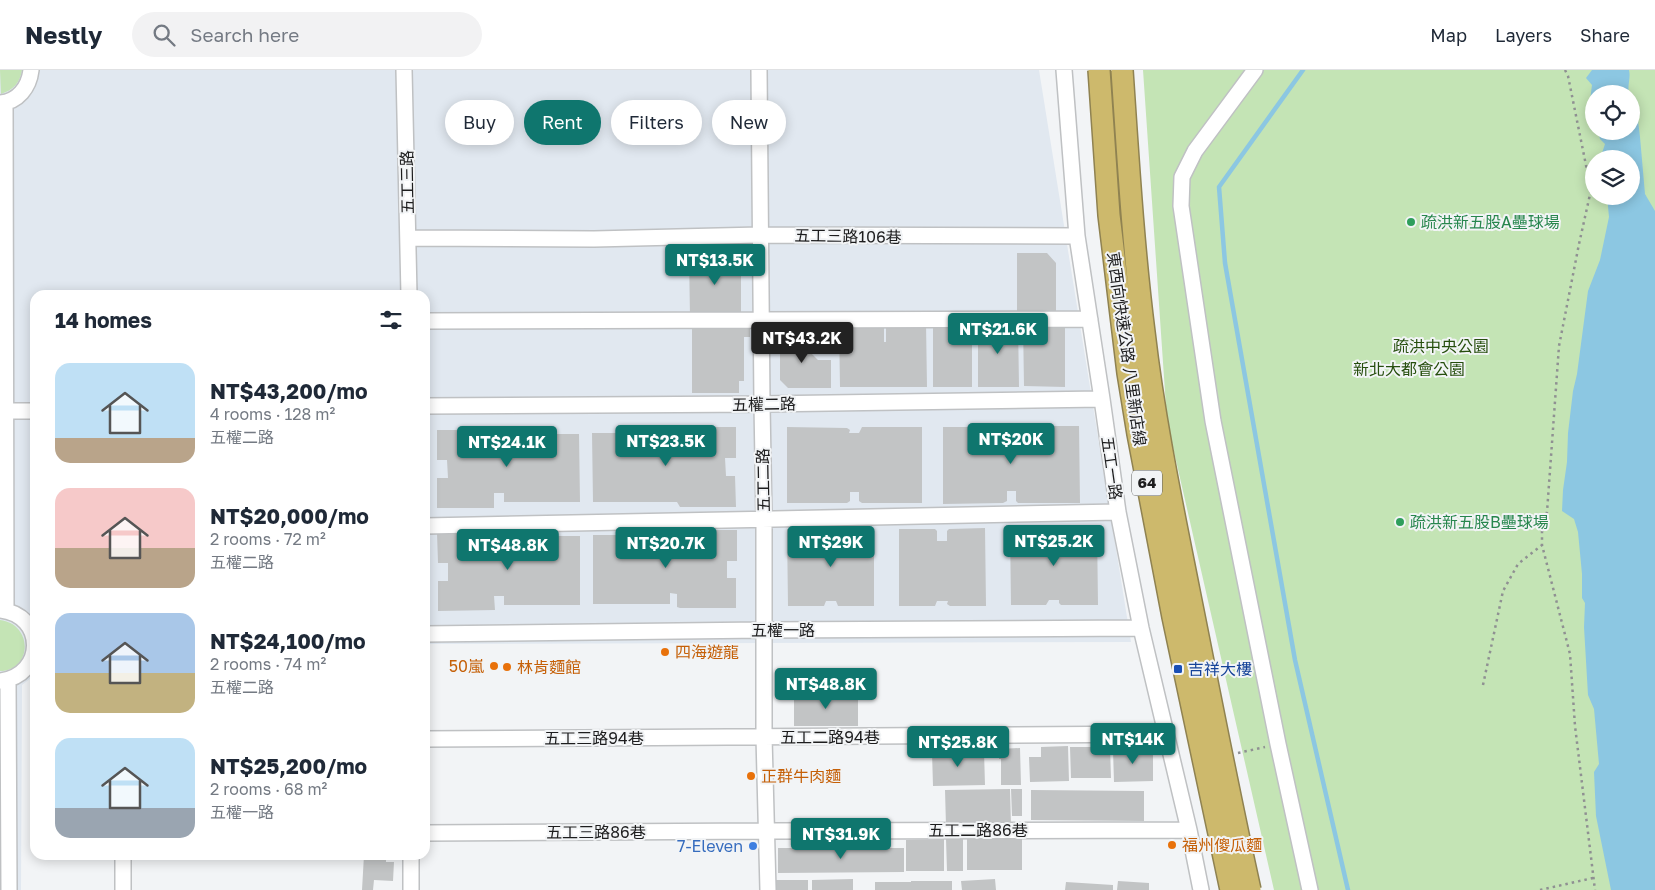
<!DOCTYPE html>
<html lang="en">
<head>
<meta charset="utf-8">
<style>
	:root { --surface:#fff; --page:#f2f2f3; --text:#1f2937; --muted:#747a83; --line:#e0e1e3; --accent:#0f766e }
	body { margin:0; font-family:"Golos Text","Noto Sans TC",sans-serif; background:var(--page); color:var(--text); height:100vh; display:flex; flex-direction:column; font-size:19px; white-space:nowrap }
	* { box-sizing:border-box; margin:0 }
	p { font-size:16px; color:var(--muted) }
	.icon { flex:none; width:28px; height:28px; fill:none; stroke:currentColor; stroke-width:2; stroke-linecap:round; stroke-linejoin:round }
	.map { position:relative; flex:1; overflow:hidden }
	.details { position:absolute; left:30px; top:220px; width:400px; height:570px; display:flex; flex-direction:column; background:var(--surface); border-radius:15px; box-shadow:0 2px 12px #0003 }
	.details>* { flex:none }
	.top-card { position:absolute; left:445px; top:30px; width:475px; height:45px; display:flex; gap:10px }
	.tools { position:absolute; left:1585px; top:15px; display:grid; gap:10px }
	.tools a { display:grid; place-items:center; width:55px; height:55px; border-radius:50%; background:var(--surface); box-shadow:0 2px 12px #0003; font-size:25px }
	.price { position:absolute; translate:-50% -42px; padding:0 11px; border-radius:5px; background:var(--accent); color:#fff; font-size:16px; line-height:32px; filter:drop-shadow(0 1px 2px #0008) }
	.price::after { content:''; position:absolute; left:50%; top:30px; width:15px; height:11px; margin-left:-8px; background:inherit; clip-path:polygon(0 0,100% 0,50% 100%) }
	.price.active { background:#222; color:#fff }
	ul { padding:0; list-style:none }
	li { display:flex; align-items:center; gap:15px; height:125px; padding:0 25px }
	li span { display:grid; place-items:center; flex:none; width:140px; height:100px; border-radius:15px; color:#555 }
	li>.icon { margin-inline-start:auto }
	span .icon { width:60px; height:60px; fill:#fffc; stroke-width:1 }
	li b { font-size:21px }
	h2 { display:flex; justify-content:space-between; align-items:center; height:60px; padding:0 25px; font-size:21px }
	.tag { padding:0 18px; border-radius:22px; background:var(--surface); box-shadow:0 2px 12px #0003; font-size:18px; line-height:45px }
	.tag.active { background:var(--accent); color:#fff }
	header { display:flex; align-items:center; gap:30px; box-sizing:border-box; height:70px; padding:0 25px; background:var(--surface); border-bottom:1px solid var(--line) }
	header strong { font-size:24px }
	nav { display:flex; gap:28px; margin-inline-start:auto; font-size:18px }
	.search { width:350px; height:45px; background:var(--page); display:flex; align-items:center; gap:12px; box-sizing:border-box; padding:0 18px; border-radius:28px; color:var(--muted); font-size:19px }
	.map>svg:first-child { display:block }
	.built { fill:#e1e8f0 }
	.green { fill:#c4e4b5; fill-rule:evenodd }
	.water { fill:#8cc7e2 }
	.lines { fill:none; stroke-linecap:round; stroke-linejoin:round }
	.stream { stroke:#8cc7e2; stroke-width:4.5 }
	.building { fill:#c2c4c5 }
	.minor-casing { stroke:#bfc1c3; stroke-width:18 }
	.path { stroke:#8f9092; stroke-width:2.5; stroke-dasharray:2.5 4; stroke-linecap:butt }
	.minor { stroke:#fff; stroke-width:15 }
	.highway-bridge-casing { stroke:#8f8251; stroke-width:24; stroke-linecap:butt }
	.highway-bridge { stroke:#cdb96c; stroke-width:21 }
	.leisure-dot { fill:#2e9e5b; stroke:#f2f4f6; stroke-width:2 }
	.food-dot { fill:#e8710a; stroke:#f2f4f6; stroke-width:2 }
	.transit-dot { fill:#1a4fb4; stroke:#f2f4f6; stroke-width:2 }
	.shop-dot { fill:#3f7fe0; stroke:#f2f4f6; stroke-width:2 }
	.labels { text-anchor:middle; stroke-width:4; stroke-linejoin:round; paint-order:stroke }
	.shield { fill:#f2f4f6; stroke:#5d5e5f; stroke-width:1 }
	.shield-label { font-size:15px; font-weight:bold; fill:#1d1d1e }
	.street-label { font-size:16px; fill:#1d1d1e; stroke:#f2f4f6 }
	.leisure-label { font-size:16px; fill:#27864d; stroke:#f2f4f6; text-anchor:start }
	.park-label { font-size:16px; fill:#264e0d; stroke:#f2f4f6 }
	.food-label { font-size:16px; fill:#c56008; stroke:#f2f4f6; text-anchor:start }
	.transit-label { font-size:16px; fill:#164399; stroke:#f2f4f6; text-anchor:start }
	.shop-label { font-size:16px; fill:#366cbe; stroke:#f2f4f6; text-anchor:end }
</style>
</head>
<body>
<header>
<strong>Nestly</strong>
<div class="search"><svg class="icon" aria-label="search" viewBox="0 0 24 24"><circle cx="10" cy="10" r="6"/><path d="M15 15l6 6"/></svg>Search here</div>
<nav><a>Map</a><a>Layers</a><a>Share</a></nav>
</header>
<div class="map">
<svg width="1655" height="820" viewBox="0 0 1655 820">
	<rect width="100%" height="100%" fill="#f2f4f6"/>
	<!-- built -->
	<path class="built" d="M0,0h1039l92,572 -706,2v-349h-390v380l-13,10 -1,205h-21z"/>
	<!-- green -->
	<path class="green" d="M0,0h22c-2,13 -9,20 -21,24z
		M1143,0h512v820h-381l-107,-469zM1594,24h37v37h-37zM1594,89h37v37h-37z
		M0,550c33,4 33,50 0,51z"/>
	<!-- water -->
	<path class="water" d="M1592,0h37c2,9 -2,15 0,24h-35v20l-4,-14 2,-15 -6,-7z
		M1631,27l5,7 4,33 5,57 10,17v679h-44l-15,-74 -2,-44 5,-8 -5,-55 -6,-14 -4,-68 1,-24 -3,-5v-24l-4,-42 -4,-13 -12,-8 1,-21 4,-28 1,-29 5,-42 4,-17 11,-83 12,-31 9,-43 -2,-21h24v-37h-31l5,-15 -5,-5 -2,-8h33z"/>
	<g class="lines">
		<!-- stream -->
		<path class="stream" d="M1303,0l-84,117 6,76 70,397 53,230"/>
	</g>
	<!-- building -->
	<path class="building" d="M1017,183h30l9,10v53h-39z
		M741,185v62h-51l-1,-61z
		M978,252h40l1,65h-41z
		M1023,252h42v65l-41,-1z
		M692,253l58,1v13h-6v44h-5v12h-47z
		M839,253h45v19h2v-19h40l1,64h-87z
		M933,253h39v64h-39z
		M780,262h28v18l10,10h13v28h-43l-8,-8z
		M1019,356h60l1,77h-62l-2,-2v-10h-9v10l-4,2 -60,1v-77h60l3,2v3h10v-3z
		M680,357h56v31h-11l1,18h9l1,31h-56l-3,-5h-84l-1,-69h77v9h8v-12z
		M787,357l60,1 3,2 -1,3h10l3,-6h60v76h-60l-3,-2v-9h-9v9l-3,2h-60z
		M437,360h58v15l9,1v-12h75l1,68h-76v-9h-10v15h-57v-30h11l-1,-18h-10z
		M1010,457h36l3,3v10h10v-10l2,-2h36l1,77h-37l-2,-2v-3h-10l-3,5h-35z
		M985,458l1,78h-36l-3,-2 1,-3h-11l-2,5h-36v-77h36l2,2v10h10v-10l2,-2z
		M680,459h6v1h51v31h-10v17h9v30h-56l-3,-1v-13l-7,-1v11h-77v-69h77v9h7v-12z
		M787,459h36l3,2v10h10v-10l2,-2h36v77h-36l-2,-5h-10l-2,5h-36z
		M437,463h59v15h8v-12h76v69h-76v-9h-10l1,14 -57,1v-30h10v-18h-10z
		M794,623h64v33h-64z
		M1068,676l1,35 -39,1 -1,-25h12v-10z
		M1070,677h40l1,31h-40z
		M1020,678l1,37h-20v-26h-2v-10z
		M1153,679v32l-39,1 -1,-32z
		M959,681h25l1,34 -52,1 -1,-34z
		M1010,719l1,37h-65l-1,-36z
		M1011,719h11v27h-10z
		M1031,720l113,1v30l-113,-1z
		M967,767h55v33h-55z
		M944,769v32h-38v-31z
		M946,769h17v32h-16z
		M778,778h126v24l-126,1z
		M364,785h22v7h8l-1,19 -19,-1 -1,10h-11z
		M853,809v11h-41v-10z
		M995,809l1,11h-34l-1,-9z
		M776,810h32v10h-32z
		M911,811h41v9h-77v-8h36z
		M1118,811l31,2v7h-32z
		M1066,812l47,3v5h-48z"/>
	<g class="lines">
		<defs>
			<path id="minor" d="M404,0l5,225
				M759,0l3,334 2,116v217l4,153
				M1064,0l13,166 25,163 16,113 23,116 48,202 12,60
				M1255,0l-60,81 -13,26 -1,29 32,215 65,323 32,146
				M0,33c18,-1 29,-16 31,-33
				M5,33l1,508
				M409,168l185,1 166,-4 317,1
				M425,251l665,-2
				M425,336l337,-2 340,-5
				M0,341h35
				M425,456l693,-14
				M0,540c46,5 46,65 0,71
				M425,564l338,-4 378,-2
				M8,610l1,210
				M425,669l741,-5
				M425,763l342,-2 422,-1
				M123,785v35
				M411,785v35"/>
		</defs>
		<!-- minor casing -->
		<use href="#minor" class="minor-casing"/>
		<!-- path -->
		<path class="path" d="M1565,0l3,6 23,114 -12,54 -20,102 -12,166 -5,19v14l28,109 5,72 20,164
			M1483,615l20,-94 15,-27 24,-19
			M1238,683l27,-6
			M1540,820l53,-12"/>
		<!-- minor -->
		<use href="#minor" class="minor"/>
		<defs>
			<path id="highway-bridge" d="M1099,0l10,145 19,158 10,61 35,183 58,273
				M1122,0c6,88 11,175 22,262 10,87 28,173 45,259 20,100 39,200 61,299"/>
		</defs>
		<!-- highway-bridge casing -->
		<use href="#highway-bridge" class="highway-bridge-casing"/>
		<!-- highway-bridge -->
		<use href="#highway-bridge" class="highway-bridge"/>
	</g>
	<!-- markers -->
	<g class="leisure-dot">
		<circle cx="1411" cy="152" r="5"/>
		<circle cx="1400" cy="452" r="5"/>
	</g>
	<g class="food-dot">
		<circle cx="665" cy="582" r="5"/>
		<circle cx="494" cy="596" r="5"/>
		<circle cx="507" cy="597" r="5"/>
		<circle cx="751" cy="706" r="5"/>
		<circle cx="1172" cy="775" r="5"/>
	</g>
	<rect class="transit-dot" x="1173" y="594" width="10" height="10" rx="2.5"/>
	<circle class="shop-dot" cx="753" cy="776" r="5"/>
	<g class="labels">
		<!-- shield labels -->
		<rect class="shield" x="1132" y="400.5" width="30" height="25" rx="4"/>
		<g class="shield-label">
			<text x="1147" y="418">64</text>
		</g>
		<!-- street labels -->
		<g class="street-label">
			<text transform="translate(407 112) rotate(-91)" y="6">五工三路</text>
			<text transform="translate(848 166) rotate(1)" y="6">五工三路106巷</text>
			<text transform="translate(1127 279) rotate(82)" y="6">東西向快速公路 八里新店線</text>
			<text transform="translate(764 334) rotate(-1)" y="6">五權二路</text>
			<text transform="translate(1112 398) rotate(82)" y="6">五工一路</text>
			<text transform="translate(763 410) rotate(-91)" y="6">五工二路</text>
			<text x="783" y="566">五權一路</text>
			<text x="830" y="673">五工二路94巷</text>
			<text x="594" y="674">五工三路94巷</text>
			<text x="978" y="766">五工二路86巷</text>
			<text x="596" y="768">五工三路86巷</text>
		</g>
		<!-- leisure labels -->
		<g class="leisure-label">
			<text x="1421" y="158">疏洪新五股A壘球場</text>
			<text x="1410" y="458">疏洪新五股B壘球場</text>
		</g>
		<!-- park labels -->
		<g class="park-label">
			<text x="1441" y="282">疏洪中央公園</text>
			<text x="1409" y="305">新北大都會公園</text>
		</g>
		<!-- food labels -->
		<g class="food-label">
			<text x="675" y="588">四海遊龍</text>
			<text x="484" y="602" text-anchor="end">50嵐</text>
			<text x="517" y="603">林肯麵館</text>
			<text x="761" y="712">正群牛肉麵</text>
			<text x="1182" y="781">福州傻瓜麵</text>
		</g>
		<!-- transit labels -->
		<g class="transit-label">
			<text x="1188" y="605">吉祥大樓</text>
		</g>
		<!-- shop labels -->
		<g class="shop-label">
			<text x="743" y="782">7-Eleven</text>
		</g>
	</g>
</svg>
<div class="tools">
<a><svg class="icon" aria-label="locate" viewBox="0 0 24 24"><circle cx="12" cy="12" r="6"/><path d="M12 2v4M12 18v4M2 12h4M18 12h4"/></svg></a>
<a><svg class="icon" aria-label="layers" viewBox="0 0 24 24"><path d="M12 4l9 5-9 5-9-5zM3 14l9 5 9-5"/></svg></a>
</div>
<b class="price" style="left:715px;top:216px">NT$13.5K</b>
<b class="price" style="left:998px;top:285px">NT$21.6K</b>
<b class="price active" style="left:802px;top:294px">NT$43.2K</b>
<b class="price" style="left:1011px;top:395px">NT$20K</b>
<b class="price" style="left:666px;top:397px">NT$23.5K</b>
<b class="price" style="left:507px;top:398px">NT$24.1K</b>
<b class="price" style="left:1054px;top:497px">NT$25.2K</b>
<b class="price" style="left:831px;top:498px">NT$29K</b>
<b class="price" style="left:666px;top:499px">NT$20.7K</b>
<b class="price" style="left:508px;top:501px">NT$48.8K</b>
<b class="price" style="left:826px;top:640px">NT$48.8K</b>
<b class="price" style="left:1133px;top:695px">NT$14K</b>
<b class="price" style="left:958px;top:698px">NT$25.8K</b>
<b class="price" style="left:841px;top:790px">NT$31.9K</b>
<div class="top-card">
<a class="tag">Buy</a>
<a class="tag active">Rent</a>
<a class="tag">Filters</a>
<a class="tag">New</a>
</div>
<section class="details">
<h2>14 homes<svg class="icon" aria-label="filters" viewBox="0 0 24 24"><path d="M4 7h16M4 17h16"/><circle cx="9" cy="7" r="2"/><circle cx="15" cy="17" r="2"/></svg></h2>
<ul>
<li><span style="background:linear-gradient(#bfe0f5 75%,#b9a48a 0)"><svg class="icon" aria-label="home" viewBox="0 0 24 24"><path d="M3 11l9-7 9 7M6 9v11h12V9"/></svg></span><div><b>NT$43,200/mo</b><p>4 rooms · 128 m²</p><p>五權二路</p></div></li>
<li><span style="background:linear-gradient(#f6c9c9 60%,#b9a48a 0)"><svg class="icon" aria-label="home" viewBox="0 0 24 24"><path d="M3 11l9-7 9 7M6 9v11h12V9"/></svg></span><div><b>NT$20,000/mo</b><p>2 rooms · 72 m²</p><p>五權二路</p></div></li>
<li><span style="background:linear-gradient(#a9c7e8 60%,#c2b280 0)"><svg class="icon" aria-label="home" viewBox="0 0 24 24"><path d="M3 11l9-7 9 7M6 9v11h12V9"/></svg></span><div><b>NT$24,100/mo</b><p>2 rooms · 74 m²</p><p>五權二路</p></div></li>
<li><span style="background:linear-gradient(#bfe0f5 70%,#9aa5b1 0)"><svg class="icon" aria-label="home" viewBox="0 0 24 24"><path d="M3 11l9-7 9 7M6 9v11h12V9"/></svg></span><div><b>NT$25,200/mo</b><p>2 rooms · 68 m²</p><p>五權一路</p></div></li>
</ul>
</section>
</div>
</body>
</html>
